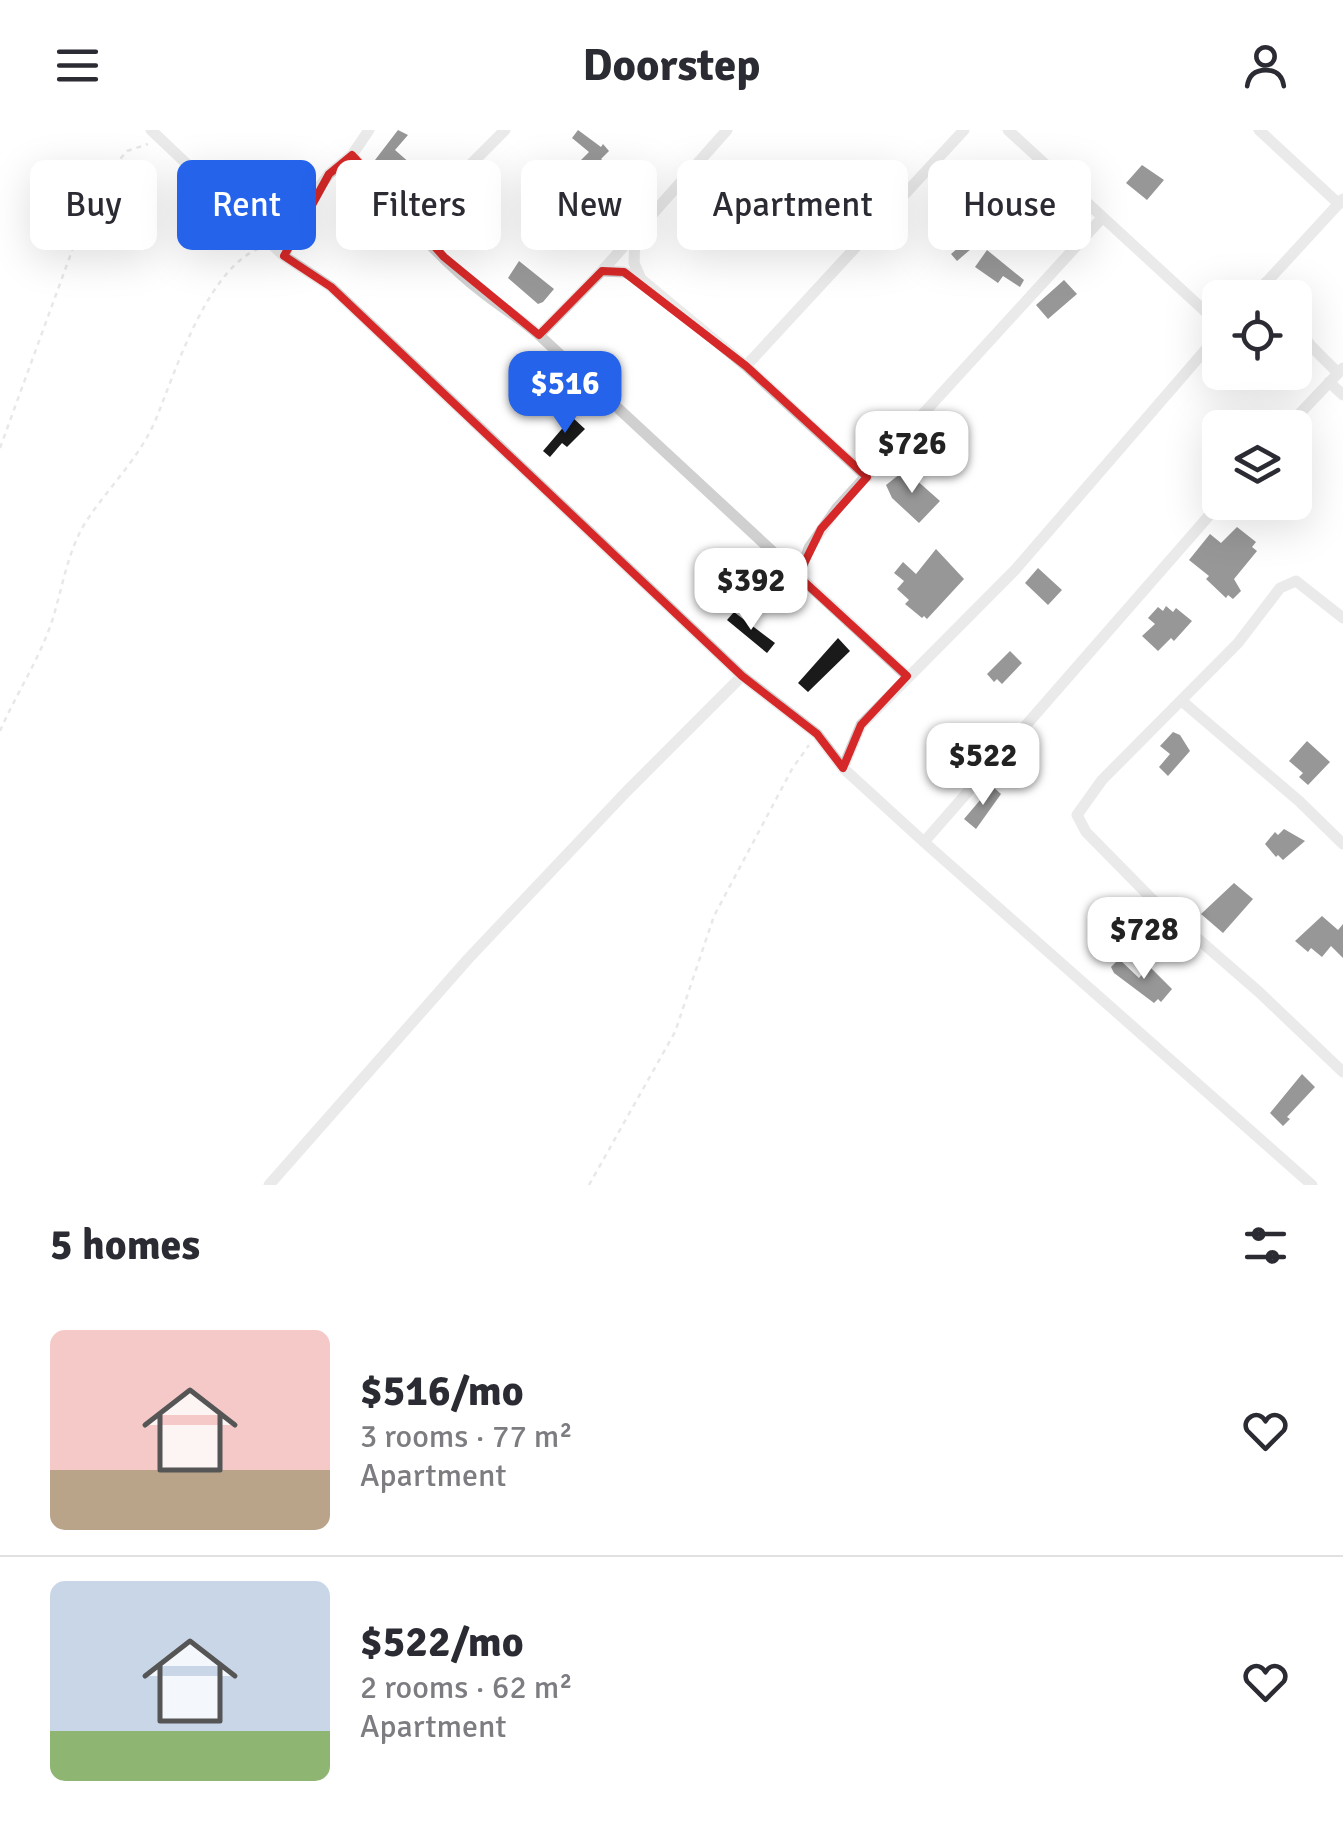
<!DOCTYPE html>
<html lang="en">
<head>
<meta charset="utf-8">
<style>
	:root { --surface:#fff; --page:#f2f2f3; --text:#2b2b33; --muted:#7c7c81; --line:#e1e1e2; --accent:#2563eb }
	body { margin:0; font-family:Signika,sans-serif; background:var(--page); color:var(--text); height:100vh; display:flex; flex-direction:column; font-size:38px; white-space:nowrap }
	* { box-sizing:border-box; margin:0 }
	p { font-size:32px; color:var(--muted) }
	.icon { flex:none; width:55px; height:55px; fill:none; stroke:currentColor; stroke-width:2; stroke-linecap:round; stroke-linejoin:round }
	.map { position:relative; height:1055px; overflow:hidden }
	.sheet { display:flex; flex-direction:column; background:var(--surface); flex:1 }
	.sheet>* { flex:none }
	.guide { position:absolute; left:30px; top:30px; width:1285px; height:90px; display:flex; gap:20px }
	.controls { position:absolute; left:1202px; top:150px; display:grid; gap:20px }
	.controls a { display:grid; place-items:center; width:110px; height:110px; border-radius:15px; background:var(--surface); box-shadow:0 10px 40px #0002; font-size:50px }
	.price { position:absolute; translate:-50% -85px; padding:0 22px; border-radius:20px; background:#fff; color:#222; font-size:32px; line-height:65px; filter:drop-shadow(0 2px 5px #0008) }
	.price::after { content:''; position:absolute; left:50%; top:60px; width:30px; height:22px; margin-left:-15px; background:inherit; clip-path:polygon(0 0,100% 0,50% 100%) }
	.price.selected { background:var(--accent); color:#fff }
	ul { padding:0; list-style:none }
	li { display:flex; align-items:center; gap:30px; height:250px; padding:0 50px }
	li+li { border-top:2px solid var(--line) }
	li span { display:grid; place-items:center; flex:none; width:280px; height:200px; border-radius:15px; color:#555 }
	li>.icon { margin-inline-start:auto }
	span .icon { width:120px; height:120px; fill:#fffc; stroke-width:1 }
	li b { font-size:42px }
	h2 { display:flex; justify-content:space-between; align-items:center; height:120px; padding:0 50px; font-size:42px }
	.tag { padding:0 35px; border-radius:15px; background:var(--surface); box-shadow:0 10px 40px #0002; font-size:35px; line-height:90px }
	.tag.selected { background:var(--accent); color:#fff }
	header { display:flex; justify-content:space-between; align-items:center; height:130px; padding:0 50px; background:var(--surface); font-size:45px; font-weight:700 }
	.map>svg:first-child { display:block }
	.building { fill:#1a1a1a }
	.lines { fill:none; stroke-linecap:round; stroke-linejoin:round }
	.path { stroke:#cdcdcd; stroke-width:2.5; stroke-dasharray:5 5; stroke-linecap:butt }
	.minor { stroke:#d0d0d0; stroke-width:11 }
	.marked { fill:none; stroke:#d62828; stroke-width:8; stroke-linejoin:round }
</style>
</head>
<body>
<header><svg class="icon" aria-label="menu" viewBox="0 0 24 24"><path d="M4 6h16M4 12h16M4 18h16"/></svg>Doorstep<svg class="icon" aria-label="person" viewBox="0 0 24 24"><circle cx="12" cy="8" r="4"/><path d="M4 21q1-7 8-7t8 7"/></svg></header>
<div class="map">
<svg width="1343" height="1055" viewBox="0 0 1343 1055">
	<rect width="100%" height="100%" fill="#fff"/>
	<!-- building -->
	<path class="building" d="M398,0l10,5 -13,15 32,28 -13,20 -29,-33 -2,2 -8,-7z
		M578,0l23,17 2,-3 6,7 -8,8 32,27 -11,13 -33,-29 -4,4 -9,-9 13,-13 -17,-14z
		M1142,35l22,15 -17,20 -21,-17z
		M977,67l30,21 -50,43 -6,-7 30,-26 -5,-4 4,-4 -13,-12z
		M987,120l37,30 -4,7 -17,-11 -5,7 -23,-16z
		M519,131l35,28 -11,13 -5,2 -30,-26z
		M1064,150l13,14 -29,25 -12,-14z
		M572,287l13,12 -18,18 -5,-4 -12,14 -7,-6z
		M905,340l35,31 -21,22 -27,-25 -6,-13z
		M1237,397l19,15 -4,5 5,4 -23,28 7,12 -8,8 -5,-4 -2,3 -20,-19 3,-3 -20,-16 21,-26 11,9z
		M936,419l28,30 -37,40 -3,-3 -2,2 -17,-14 4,-4 -12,-11 7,-8 -10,-8 9,-11 13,12z
		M1038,438l24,22 -14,15 -23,-22z
		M1166,476l7,6 3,-4 16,13 -18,20 -3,-3 -13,13 -16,-15 13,-12 -7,-6 10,-11 5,4z
		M734,482l41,31 -8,10 -40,-33z
		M838,508l12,13 -42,41 -10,-9z
		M1010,521l12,12 -20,21 -5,-5 -3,3 -7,-8z
		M1173,602l7,3 10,16 -22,25 -9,-9 11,-13 -10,-8z
		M1307,611l23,21 -22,23 -9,-8 4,-4 -14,-12z
		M992,656l9,8 -25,35 -12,-10z
		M1284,699l21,12 -22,19 -5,-5 -2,2 -11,-13 10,-12 3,3z
		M1234,753l19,16 -30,34 -22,-19z
		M1125,772l9,7 -5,6 5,4 -18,18 -3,-2 -10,5 -7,-6z
		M1322,786l16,14 5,-6v34l-12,-12 -9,11 -11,-9 -3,4 -13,-11z
		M1119,829l20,19 10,-12 23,23 -11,13 -3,-3 -4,4 -40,-30 -3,-6z
		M1302,944l13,13 -28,30 3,2 -7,7 -13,-13z"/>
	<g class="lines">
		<!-- path -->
		<path class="path" d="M0,318l73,-200 16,-61 3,-5 11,-3 24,-28 21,-7
			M0,601c16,-37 39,-71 52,-110 11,-34 15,-70 35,-101 22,-33 53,-63 69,-101 20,-49 51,-150 104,-171
			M589,1055l86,-153 39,-116 78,-147 17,-24"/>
		<!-- minor -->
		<path class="minor" d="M151,0l133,126 47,31 411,389 75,58 26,34 81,74
			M1008,0l212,195
			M1259,0l80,74
			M352,25c40,47 81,99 130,137 19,15 39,27 57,43l368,341
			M413,92l92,-92
			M635,105l-1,28 7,16
			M284,126l22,-51 23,-31 23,-19 17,-25
			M602,141l22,1 17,7 105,87 121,111
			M1266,152l11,16
			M1252,168l91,-99
			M1295,194l16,22 27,27
			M539,205l63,-64 125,-141
			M746,236l218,-236
			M1329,252l14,13
			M1286,298l57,-60
			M1221,372l-297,340 388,343
			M799,446l10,-28 28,-40 265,-290
			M1343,488l-47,-37 -16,7 -42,55 -136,137 -25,35 9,17 66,67 107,93 84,80
			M1183,572l116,99 44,43
			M843,638l18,-43 154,-155 205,-237
			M269,1055l199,-226 159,-168 115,-115"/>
	</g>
	<!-- marked area -->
	<path d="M0 0H1343V1055H0ZM352,25l92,102 95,78 63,-64 22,1 122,94 121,111 -46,52 -23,47 109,100 -46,49 -18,43 -26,-34 -75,-58 -411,-389 -47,-31 45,-82z" fill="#fff" fill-opacity=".55" fill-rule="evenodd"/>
	<path class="marked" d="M352,25l92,102 95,78 63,-64 22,1 122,94 121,111 -46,52 -23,47 109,100 -46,49 -18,43 -26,-34 -75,-58 -411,-389 -47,-31 45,-82z"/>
</svg>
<div class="controls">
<a><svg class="icon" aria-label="locate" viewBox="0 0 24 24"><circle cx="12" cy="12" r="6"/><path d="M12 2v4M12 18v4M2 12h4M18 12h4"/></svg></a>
<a><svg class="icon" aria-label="layers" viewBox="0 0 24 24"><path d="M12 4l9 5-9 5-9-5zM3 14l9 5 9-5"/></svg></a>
</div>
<b class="price selected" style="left:565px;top:306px">$516</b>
<b class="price" style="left:912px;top:366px">$726</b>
<b class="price" style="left:751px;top:503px">$392</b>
<b class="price" style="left:983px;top:678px">$522</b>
<b class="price" style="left:1144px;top:852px">$728</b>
<div class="guide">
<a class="tag">Buy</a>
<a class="tag selected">Rent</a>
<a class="tag">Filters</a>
<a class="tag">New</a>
<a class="tag">Apartment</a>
<a class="tag">House</a>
</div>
</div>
<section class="sheet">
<h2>5 homes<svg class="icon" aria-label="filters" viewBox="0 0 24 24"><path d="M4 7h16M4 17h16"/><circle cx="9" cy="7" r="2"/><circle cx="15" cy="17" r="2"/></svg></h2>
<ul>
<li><span style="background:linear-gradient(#f6c9c9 70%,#b9a48a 0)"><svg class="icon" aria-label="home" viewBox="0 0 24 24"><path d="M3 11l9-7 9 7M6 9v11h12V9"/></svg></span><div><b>$516/mo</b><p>3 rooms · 77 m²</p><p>Apartment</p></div><svg class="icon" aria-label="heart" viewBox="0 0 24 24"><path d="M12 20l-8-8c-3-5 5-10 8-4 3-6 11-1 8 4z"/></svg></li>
<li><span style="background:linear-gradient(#c9d6e8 75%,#8fb573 0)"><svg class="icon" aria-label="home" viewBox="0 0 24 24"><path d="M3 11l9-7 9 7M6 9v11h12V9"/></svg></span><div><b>$522/mo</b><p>2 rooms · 62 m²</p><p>Apartment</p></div><svg class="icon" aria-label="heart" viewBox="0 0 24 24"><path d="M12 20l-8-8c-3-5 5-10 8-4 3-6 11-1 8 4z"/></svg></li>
</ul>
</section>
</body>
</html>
